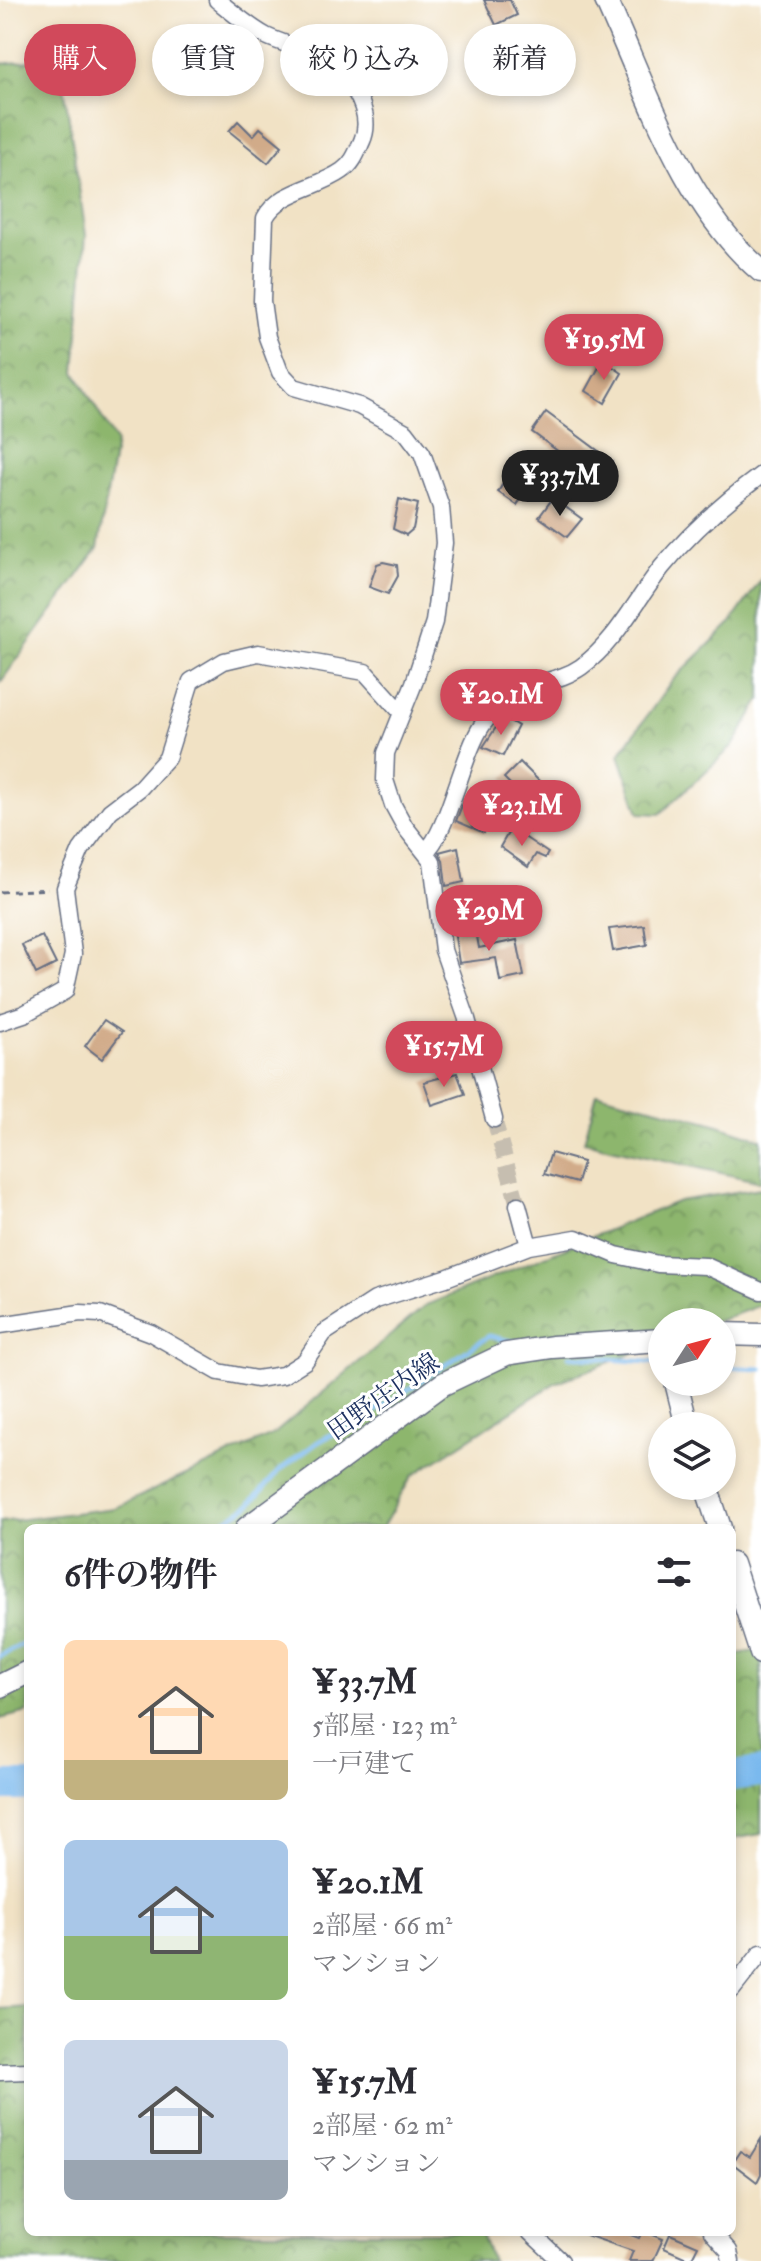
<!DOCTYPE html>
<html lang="ja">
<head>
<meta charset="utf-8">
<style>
	:root { --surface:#fff; --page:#f7f7f7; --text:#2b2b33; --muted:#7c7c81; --accent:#d1495b }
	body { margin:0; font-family:"IM FELL Double Pica","Noto Serif JP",serif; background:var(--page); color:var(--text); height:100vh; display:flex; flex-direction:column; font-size:30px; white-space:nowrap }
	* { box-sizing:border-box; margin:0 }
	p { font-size:26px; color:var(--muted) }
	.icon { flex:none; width:44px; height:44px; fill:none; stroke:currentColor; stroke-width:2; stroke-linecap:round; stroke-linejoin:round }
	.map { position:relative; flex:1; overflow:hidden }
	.drawer { position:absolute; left:24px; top:1524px; width:712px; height:712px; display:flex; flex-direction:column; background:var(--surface); border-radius:12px; box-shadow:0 4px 12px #0003 }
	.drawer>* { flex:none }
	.top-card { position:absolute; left:24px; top:24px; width:714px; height:72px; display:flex; gap:16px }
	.needle { width:52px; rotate:54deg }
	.controls { position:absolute; left:648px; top:1308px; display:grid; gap:16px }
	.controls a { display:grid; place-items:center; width:88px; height:88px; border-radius:50%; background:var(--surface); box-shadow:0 4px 12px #0003; font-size:40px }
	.price { position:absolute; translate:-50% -68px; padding:0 18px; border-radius:28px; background:var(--accent); color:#fff; font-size:26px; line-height:52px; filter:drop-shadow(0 2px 4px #0008) }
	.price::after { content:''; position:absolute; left:50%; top:48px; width:24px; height:18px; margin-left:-12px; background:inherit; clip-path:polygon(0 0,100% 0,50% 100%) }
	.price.active { background:#222; color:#fff }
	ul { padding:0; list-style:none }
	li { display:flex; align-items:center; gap:24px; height:200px; padding:0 40px }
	li span { display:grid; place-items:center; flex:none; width:224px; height:160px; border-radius:12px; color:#555 }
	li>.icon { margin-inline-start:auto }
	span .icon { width:96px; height:96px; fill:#fffc; stroke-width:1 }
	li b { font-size:34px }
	h2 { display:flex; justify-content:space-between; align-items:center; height:96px; padding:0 40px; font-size:34px }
	.tag { padding:0 28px; border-radius:36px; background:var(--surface); box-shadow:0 4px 12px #0003; font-size:28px; line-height:72px }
	.tag.active { background:var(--accent); color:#fff }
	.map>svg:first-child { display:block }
	.forest { fill:url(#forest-crowns); stroke:#547266; stroke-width:2 }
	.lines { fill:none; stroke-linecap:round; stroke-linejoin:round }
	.stream { stroke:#7ab9ee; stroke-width:5 }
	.river { stroke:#7ab9ee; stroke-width:30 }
	.building { fill:#d1ab89 }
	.street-tunnel { stroke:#c6beb0; stroke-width:16; stroke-dasharray:16 8; stroke-linecap:butt }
	.street-casing { stroke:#666e82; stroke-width:19 }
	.secondary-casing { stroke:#666e82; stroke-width:25 }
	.path { stroke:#666e82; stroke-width:3; stroke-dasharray:6 6; stroke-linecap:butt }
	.street { stroke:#fff; stroke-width:16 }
	.secondary { stroke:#fff; stroke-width:22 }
	.labels { text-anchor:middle; stroke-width:6; stroke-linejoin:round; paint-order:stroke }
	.street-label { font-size:26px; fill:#1b2f5e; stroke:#fff }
</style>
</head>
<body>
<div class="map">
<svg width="761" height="2261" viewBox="0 0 761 2261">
	<defs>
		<pattern id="forest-crowns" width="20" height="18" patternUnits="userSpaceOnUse" patternTransform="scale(2)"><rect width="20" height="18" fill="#8db66d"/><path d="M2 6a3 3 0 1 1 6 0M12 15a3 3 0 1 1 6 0" fill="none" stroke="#72945d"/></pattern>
	</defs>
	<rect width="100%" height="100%" fill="#fff"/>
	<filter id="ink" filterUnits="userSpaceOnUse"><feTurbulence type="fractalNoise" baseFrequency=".0125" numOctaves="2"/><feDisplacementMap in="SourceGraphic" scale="16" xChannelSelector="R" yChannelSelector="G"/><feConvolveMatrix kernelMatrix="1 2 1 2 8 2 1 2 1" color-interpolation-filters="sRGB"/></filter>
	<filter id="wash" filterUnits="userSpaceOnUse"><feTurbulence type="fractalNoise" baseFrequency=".006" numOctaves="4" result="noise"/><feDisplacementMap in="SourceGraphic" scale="32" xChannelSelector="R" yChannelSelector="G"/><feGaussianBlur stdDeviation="1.8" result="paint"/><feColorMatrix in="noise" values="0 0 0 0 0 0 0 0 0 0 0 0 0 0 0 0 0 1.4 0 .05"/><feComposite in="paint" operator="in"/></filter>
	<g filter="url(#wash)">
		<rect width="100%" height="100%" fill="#f1e2c5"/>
		<!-- forest -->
		<path class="forest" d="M60,58l26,177 -11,137 41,70 -18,106 -98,135v-619z
			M761,580v119l-28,47 -73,68 -21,-1 -20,-58 54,-75 56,-55z
			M597,1093l112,29 52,17v43l-177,-40z
			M761,1188v117l-46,17h-53v20l-107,41 -143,93 -30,52h-354v184l-28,7v-197l115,-14 159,-74 152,-129 253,-104z
			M761,1650v184l-29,5v-184z
			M28,2007v225h453l11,29h-492v-252z"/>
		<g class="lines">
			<!-- stream -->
			<path class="stream" d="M570,1356l92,7
				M722,1367l39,2
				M214,1528l35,-23 31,-35 38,-28 64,-35 107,-71 29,7
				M0,1656l28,-14"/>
			<!-- river -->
			<path class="river" d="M732,1776l29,-4
				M0,1786h28"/>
		</g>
		<g id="blocks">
			<!-- building -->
			<path class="building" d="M484,0h26l7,15 -21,10z
				M238,121l15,15 7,-8 22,18 -14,17 -39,-32z
				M603,360l19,13 -17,30 -19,-12z
				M546,412l66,49 -15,19 -65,-48z
				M516,462l19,14 -18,29 -19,-13z
				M553,498l29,21 -15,18 -28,-20z
				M399,499l19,5 -5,25 -7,6 -13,-6z
				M383,562l14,3 1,11 -10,18 -19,-7 8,-23z
				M503,717l15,9 -15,30 -20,-9z
				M520,762l25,25 -17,15 -24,-24z
				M464,800l28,11 -8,22 -28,-12z
				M511,828l37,25 -3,5 -9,-4 -8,13 -28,-20z
				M458,847l6,35 -18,4 -3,-26 -4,-8z
				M475,925l4,23 38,-8 7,36 -24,5 -4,-23 -37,5 -5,-33z
				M644,925l3,20 -34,6 -4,-22z
				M42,936l14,28 -20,10 -14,-29z
				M104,1020l18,12 -20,27 -17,-13z
				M457,1073l8,21 -33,11 -8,-23z
				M551,1153l32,9 -6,21 -33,-9z
				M761,2139v35l-4,8 -25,-19 8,-12 10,6z
				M584,2232h38l17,6 3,-6h4l17,7 -10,22h-24l4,-10 -50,-17z
				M670,2234l28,12 -7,14 -27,-12z"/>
		</g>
	</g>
	<g filter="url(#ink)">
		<use href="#blocks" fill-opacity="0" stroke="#666e82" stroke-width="2"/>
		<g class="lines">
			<!-- street-tunnel -->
			<path class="street-tunnel" d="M494,1119l24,86"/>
			<defs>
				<path id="street" d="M217,0c16,13 31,26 49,36 17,8 35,12 52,20 27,13 58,54 44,85 -5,11 -9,23 -20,30 -24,17 -63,20 -77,47l-3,83 5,36 13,35 14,15 65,19 47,26 16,21 19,54 3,36 -10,79 -20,61 -28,70 -1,27 8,25 12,22 27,34 11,89 24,69 27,100
					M425,852c23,-18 37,-98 58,-128 8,-11 18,-24 30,-31 21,-11 48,-12 68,-26 35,-25 55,-67 81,-100 28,-34 64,-66 99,-92
					M0,1022l24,-8 41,-23 8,-37 -8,-66 16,-38 29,-39 30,-23 27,-30 24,-77 33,-20 34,-8 107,19 37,41
					M518,1205l11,41
					M0,1325l80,-12 20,1 51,19 68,39 37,7 27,-4 22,-14 19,-28 51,-33 71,-22 83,-32 47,-8 40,17 42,9 48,2 55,25
					M732,1990l29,-37
					M0,2072l28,-1
					M530,2232l31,29
					M712,2232l17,19 2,10"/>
				<path id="secondary" d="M606,0c41,90 78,206 155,271
					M722,1334l39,1
					M676,1382l11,44
					M706,1486l14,42
					M247,1528l196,-144 63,-30 46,-7 110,-7
					M732,1564l29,89
					M0,1686l28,-14"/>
			</defs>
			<!-- street casing -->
			<use href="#street" class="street-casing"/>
			<!-- secondary casing -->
			<use href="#secondary" class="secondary-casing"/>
			<!-- path -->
			<path class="path" d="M0,892l48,-3"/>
			<!-- street -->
			<use href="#street" class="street"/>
			<!-- secondary -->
			<use href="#secondary" class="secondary"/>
		</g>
	</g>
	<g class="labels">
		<!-- street labels -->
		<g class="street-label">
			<text transform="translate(383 1396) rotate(-35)" y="9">田野庄内線</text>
		</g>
	</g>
</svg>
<div class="controls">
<a><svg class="needle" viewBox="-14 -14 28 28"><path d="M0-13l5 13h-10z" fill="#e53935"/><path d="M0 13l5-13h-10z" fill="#7c7c81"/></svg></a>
<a><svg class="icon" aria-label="layers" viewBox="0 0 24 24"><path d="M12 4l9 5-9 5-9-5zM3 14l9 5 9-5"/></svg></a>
</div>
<b class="price" style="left:604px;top:382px">¥19.5M</b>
<b class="price active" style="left:560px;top:518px">¥33.7M</b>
<b class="price" style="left:501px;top:737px">¥20.1M</b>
<b class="price" style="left:522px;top:848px">¥23.1M</b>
<b class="price" style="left:489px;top:953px">¥29M</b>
<b class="price" style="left:444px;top:1089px">¥15.7M</b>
<div class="top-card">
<a class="tag active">購入</a>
<a class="tag">賃貸</a>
<a class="tag">絞り込み</a>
<a class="tag">新着</a>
</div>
<section class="drawer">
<h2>6件の物件<svg class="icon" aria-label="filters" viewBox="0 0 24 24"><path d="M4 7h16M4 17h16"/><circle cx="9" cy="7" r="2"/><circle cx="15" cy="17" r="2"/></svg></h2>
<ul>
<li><span style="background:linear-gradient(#ffd9b3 75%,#c2b280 0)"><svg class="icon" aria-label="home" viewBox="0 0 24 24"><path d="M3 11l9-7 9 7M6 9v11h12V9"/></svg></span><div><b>¥33.7M</b><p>5部屋 · 123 m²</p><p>一戸建て</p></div></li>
<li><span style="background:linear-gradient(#a9c7e8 60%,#8fb573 0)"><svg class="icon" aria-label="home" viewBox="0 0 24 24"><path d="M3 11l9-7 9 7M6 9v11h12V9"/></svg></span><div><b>¥20.1M</b><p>2部屋 · 66 m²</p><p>マンション</p></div></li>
<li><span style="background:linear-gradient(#c9d6e8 75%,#9aa5b1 0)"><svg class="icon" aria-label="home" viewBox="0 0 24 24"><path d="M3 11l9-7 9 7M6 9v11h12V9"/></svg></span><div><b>¥15.7M</b><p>2部屋 · 62 m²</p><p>マンション</p></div></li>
</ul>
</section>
</div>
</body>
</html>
